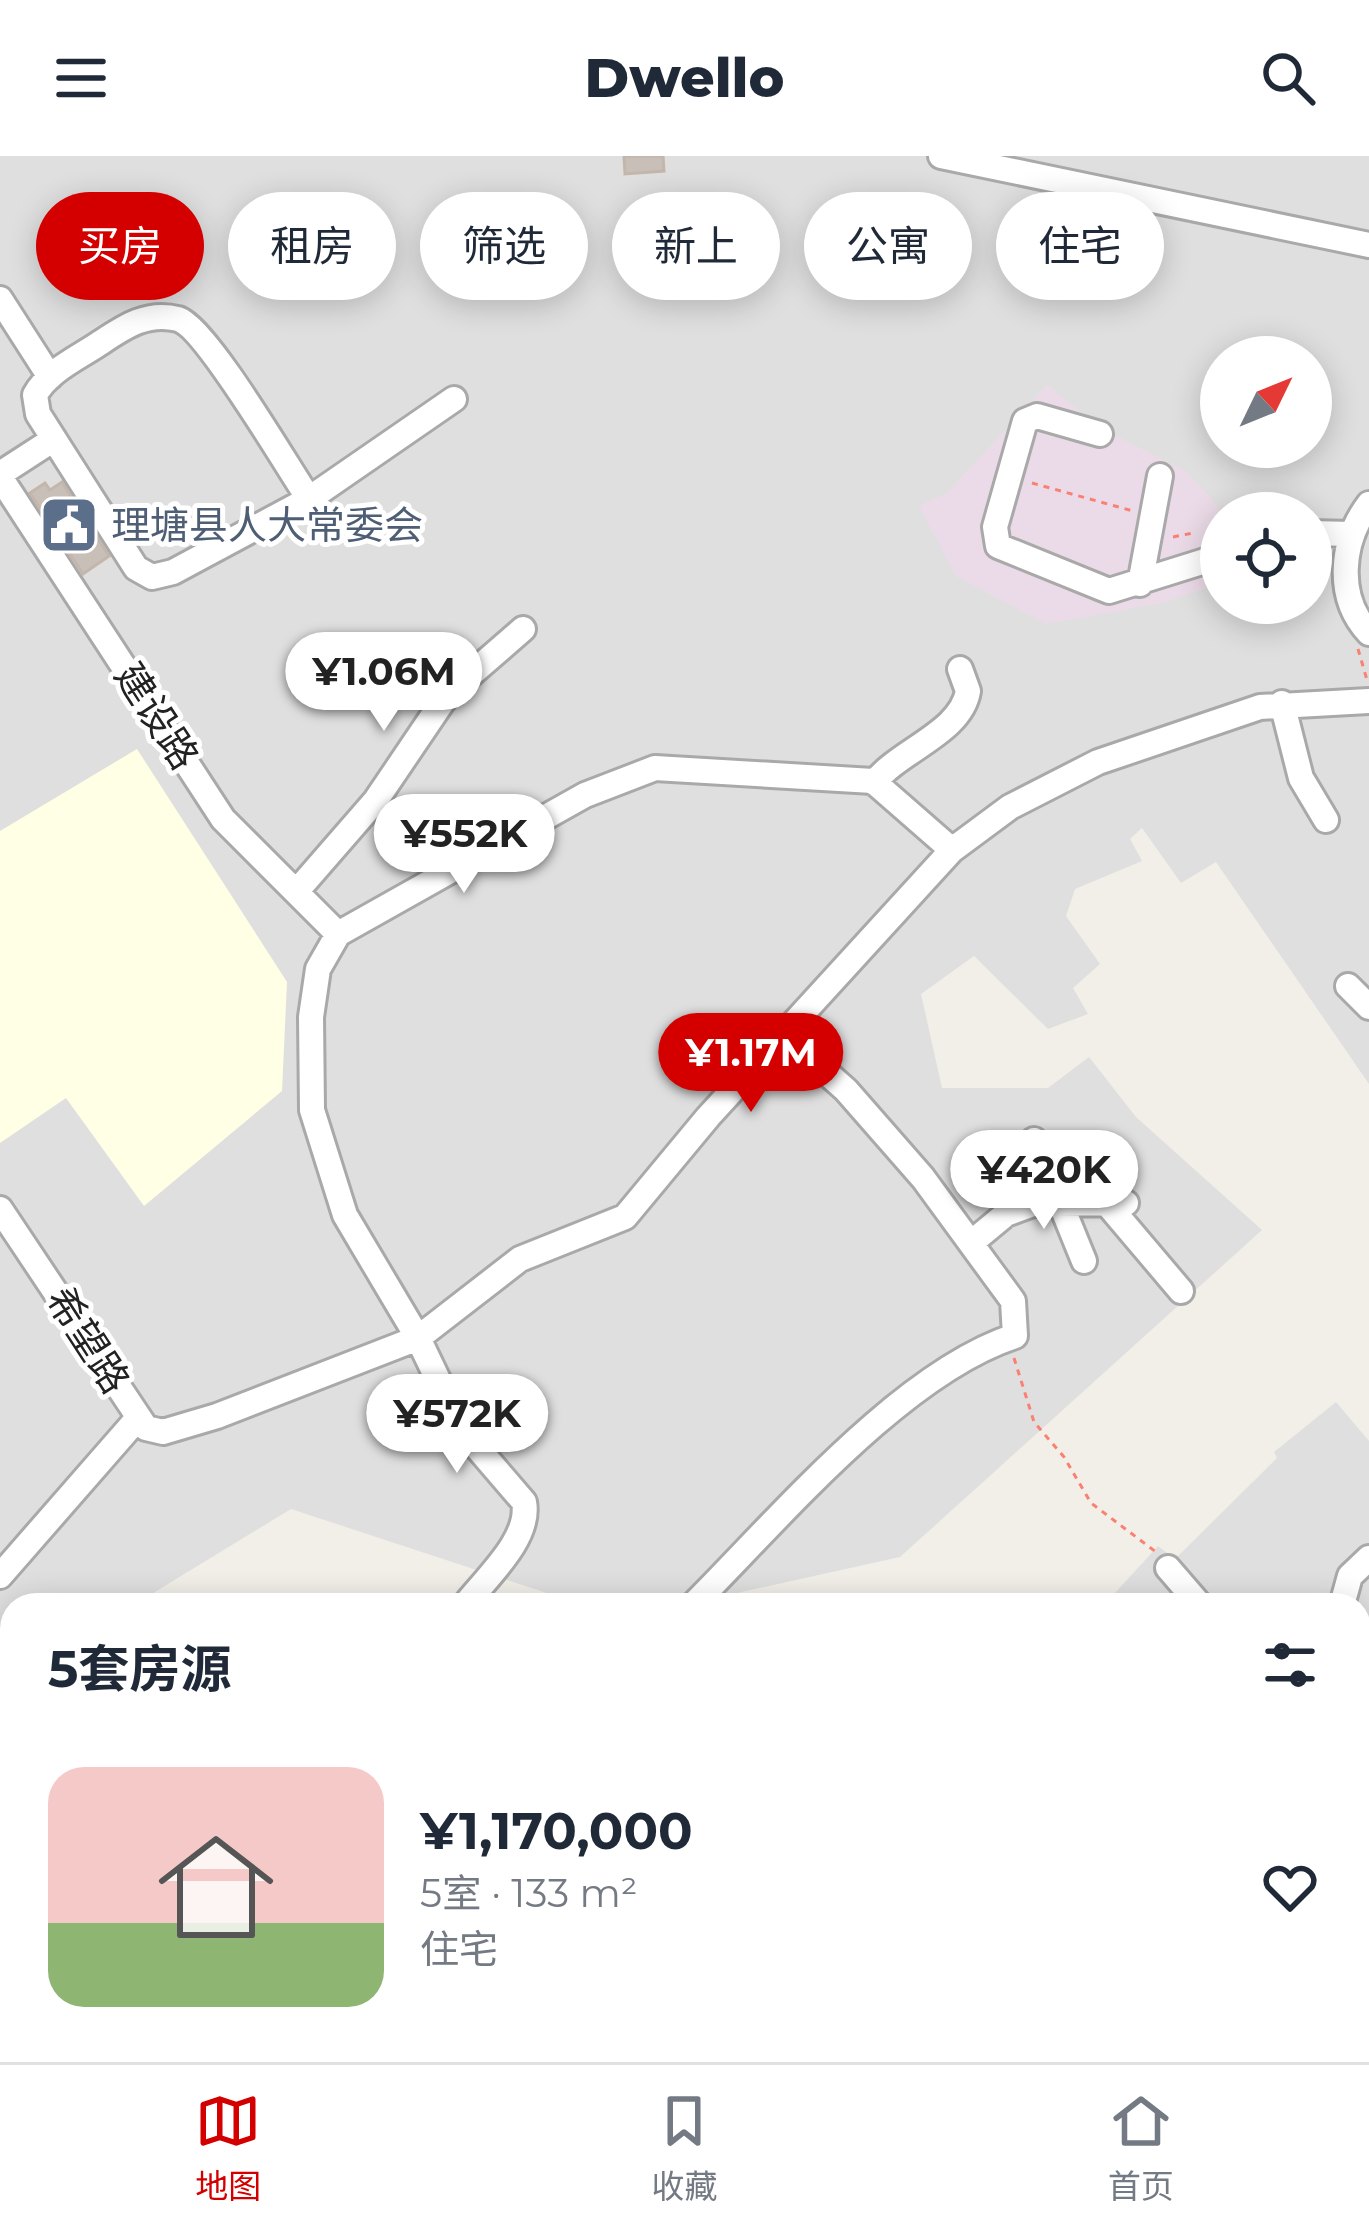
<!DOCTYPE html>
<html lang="zh">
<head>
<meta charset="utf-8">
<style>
	:root { --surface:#fff; --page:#f2f2f3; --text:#1f2937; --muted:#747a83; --line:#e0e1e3; --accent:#d40000 }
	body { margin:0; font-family:Montserrat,"Noto Sans SC",sans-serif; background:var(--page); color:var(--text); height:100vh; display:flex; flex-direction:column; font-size:45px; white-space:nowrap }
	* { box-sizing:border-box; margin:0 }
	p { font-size:39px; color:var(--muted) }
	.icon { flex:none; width:66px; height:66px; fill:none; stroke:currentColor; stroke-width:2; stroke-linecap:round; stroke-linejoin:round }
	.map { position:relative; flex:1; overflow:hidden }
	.drawer { position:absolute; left:0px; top:1437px; width:1371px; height:471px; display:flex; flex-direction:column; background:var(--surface); border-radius:36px 36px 0 0; box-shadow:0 6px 30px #0003 }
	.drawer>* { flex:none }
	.banner { position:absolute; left:36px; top:36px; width:1299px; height:108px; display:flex; gap:24px }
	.needle { width:78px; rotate:47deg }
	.fabs { position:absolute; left:1200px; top:180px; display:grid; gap:24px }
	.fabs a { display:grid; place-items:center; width:132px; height:132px; border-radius:50%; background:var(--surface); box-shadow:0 6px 30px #0003; font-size:60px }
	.price { position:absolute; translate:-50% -102px; padding:0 27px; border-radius:42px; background:#fff; color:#222; font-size:39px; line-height:78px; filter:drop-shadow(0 3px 6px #0008) }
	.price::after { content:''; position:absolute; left:50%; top:72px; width:36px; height:27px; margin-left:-18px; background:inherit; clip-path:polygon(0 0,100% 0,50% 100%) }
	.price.current { background:var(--accent); color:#fff }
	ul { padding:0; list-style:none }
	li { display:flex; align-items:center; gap:36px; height:300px; padding:0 48px }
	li+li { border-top:3px solid var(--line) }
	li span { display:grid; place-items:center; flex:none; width:336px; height:240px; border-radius:36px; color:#555 }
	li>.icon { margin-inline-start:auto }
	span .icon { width:144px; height:144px; fill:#fffc; stroke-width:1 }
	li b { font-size:51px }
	h2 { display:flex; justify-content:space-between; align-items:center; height:144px; padding:0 48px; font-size:51px }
	.tag { padding:0 42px; border-radius:54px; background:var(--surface); box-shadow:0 6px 30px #0003; font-size:42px; line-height:108px }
	.tag.current { background:var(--accent); color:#fff }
	header { display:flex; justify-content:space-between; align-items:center; height:156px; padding:0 48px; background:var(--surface); font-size:54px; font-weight:800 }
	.tabs { display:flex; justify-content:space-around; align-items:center; height:168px; border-top:3px solid var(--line); background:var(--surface); font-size:33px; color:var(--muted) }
	.tabs a { display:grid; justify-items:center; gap:6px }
	.tabs .current { color:var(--accent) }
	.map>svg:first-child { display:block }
	.residential { fill:#e0dfdf; fill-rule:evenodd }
	.industrial { fill:#ebdbe8 }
	.education { fill:#ffffe5 }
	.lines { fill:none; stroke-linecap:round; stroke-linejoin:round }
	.stream { stroke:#aad3df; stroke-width:4.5 }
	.building { fill:#c7bfb8; stroke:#c4b6ab; stroke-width:3 }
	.minor-casing { stroke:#a9a9a9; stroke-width:30 }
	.path { stroke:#fa8072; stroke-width:3; stroke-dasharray:6 6; stroke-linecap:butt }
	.minor { stroke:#fff; stroke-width:24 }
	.labels { text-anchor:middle; stroke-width:10; stroke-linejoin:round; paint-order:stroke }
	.service-label { font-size:39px; fill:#4e5e75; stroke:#fff; text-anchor:start }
	.street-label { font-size:39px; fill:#222; stroke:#fff }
</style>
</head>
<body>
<header><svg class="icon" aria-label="menu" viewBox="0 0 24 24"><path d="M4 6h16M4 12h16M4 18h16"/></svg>Dwello<svg class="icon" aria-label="search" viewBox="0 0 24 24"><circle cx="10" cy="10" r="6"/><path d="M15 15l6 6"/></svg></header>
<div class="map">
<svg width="1369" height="1906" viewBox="0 0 1369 1906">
	<rect width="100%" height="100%" fill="#f2efe9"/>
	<!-- residential -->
	<path class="residential" d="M0,0h1369v928l-153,-222 -35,21 -39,-55 -12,11 12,22 -67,28 -9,27 34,48 -27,24 15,26 -40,15 -74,-73 -53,38 21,94h106l41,-31 47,60 126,113 -362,327 -217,48h-100l-292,-96 -141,86 -5,10h-133v447h401l21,10h-434zM1221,201h90v90h-90zM1221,357h90v90h-90z
		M1336,1246l33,39v621h-876l22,-10h844v-447h-255l54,-59 17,13 102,-101 -3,-6z"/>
	<!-- industrial -->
	<path class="industrial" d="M1047,229l53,43 85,43 27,28 9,14v70l-60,20 -115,21 -90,-48 -37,-70 28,-13z"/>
	<!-- education -->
	<path class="education" d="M137,593l150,233 -5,109 -138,115 -78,-108 -66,45v-312z"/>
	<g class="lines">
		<!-- stream -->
		<path class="stream" d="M1359,1572l10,-9
			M951,1906l11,-10"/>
	</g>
	<!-- building -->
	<path class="building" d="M624,0h39l1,15 -39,3z
		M62,326l47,74 -26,18 -53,-81 15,-10 5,7z"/>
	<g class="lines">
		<defs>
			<path id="minor" d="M941,0l428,89
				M0,143l50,78
				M1100,278l-63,-18 -12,5 -30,106 3,19 111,45 112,-35
				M0,318l54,-35
				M0,321l223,342 115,115
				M309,343c-21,-31 -103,-172 -131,-180 -31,-8 -54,8 -78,24 -22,15 -52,28 -65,52l3,19 98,154 16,9 21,-5 136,-73 145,-100
				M1369,348c-28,37 -34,93 0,129
				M1311,377l40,1
				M1140,428l20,-108
				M1282,547l19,75 25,42
				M874,627c25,-33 87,-50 94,-92l-8,-22
				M296,736l80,-92 71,-105 76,-66
				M1348,830l21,21
				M1034,984l36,47 5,17
				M1060,1046l24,59
				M1109,1050l72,85
				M0,1053l146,219 17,4 54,-16 201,-78 102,-79 105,-42 83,-100 244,-267 58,-43 88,-45 162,-55 109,-6
				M971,1087l35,-29 27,-10 93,-1
				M1168,1412l32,37
				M0,1420l138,-158
				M465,1449c22,-28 66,-67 59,-103l-62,-72 -44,-92 -73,-123 -33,-105 -1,-93 7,-48 20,-35 247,-139 70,-27 218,13 79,69
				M693,1449c85,-85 208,-232 322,-269l-2,-35 -90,-123 -77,-88 -63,-56
				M1342,1449l8,-29 19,-18
				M1359,1589l10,-8
				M0,1754l12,16
				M1359,1778l10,11
				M137,1896l13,10
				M916,1896l7,10
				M1324,1896l2,10
				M971,1906l12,-10"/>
		</defs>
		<!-- minor casing -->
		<use href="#minor" class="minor-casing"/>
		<!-- path -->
		<path class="path" d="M1032,327l101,28
			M1173,381l20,-4
			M1358,493l9,31
			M1014,1202l20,64 30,35 27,46 65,49
			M1359,1546l10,3
			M1235,1906l6,-10"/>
		<!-- minor -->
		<use href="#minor" class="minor"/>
	</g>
	<!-- icons -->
	<defs>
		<symbol id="civic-square" viewBox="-11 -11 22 22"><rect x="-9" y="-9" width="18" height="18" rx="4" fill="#5c6f8a" stroke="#fff"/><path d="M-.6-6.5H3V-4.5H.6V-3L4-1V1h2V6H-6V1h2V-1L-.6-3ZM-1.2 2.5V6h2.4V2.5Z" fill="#fff"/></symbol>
	</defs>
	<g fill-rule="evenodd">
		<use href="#civic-square" x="36" y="336" width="66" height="66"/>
	</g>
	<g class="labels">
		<!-- service labels -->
		<g class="service-label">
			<text x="111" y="383">理塘县人大常委会</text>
		</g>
		<!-- street labels -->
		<g class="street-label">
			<text transform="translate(157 560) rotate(57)" y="14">建设路</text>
			<text transform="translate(88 1184) rotate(57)" y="14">希望路</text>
		</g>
	</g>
</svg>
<div class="fabs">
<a><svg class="needle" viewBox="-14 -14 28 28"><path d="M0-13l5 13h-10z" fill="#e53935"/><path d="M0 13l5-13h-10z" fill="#747a83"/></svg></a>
<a><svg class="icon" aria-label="locate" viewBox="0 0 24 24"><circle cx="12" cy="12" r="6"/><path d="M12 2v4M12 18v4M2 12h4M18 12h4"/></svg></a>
</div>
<b class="price" style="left:384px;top:578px">¥1.06M</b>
<b class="price" style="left:464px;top:740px">¥552K</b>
<b class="price current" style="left:751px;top:959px">¥1.17M</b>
<b class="price" style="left:1044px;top:1076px">¥420K</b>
<b class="price" style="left:457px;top:1320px">¥572K</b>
<div class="banner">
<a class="tag current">买房</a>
<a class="tag">租房</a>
<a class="tag">筛选</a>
<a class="tag">新上</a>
<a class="tag">公寓</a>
<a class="tag">住宅</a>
</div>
<section class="drawer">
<h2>5套房源<svg class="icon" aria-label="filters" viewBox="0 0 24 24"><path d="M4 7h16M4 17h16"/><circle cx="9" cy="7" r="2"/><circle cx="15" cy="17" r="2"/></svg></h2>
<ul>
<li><span style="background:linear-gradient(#f6c9c9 65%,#8fb573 0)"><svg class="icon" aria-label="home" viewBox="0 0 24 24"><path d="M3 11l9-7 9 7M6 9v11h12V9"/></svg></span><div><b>¥1,170,000</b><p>5室 · 133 m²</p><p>住宅</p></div><svg class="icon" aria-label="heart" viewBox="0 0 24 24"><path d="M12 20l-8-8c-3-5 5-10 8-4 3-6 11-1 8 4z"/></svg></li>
</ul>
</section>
</div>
<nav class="tabs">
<a class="current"><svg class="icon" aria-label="map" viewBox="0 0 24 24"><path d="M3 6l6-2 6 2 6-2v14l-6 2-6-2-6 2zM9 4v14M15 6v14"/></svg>地图</a>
<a><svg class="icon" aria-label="saved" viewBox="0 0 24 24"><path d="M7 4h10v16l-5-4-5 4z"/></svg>收藏</a>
<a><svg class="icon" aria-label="home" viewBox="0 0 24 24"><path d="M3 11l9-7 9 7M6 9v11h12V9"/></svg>首页</a>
</nav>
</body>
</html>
